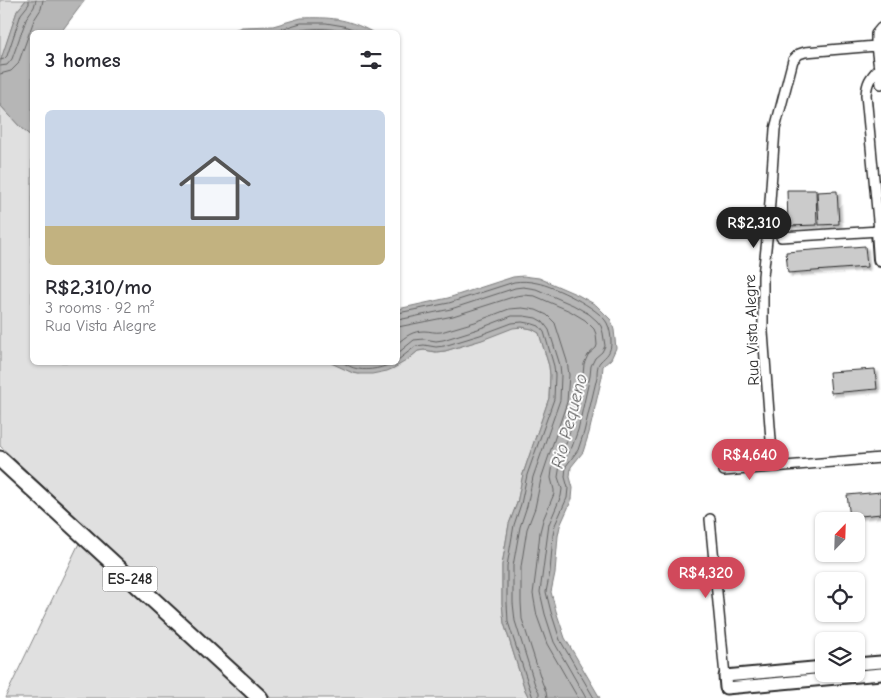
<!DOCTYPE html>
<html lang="en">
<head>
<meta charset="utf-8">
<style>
	:root { --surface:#fff; --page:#f7f7f7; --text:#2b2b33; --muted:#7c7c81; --accent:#d1495b }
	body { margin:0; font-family:"Comic Neue",sans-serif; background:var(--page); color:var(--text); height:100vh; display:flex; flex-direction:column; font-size:19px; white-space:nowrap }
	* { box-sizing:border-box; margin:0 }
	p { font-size:16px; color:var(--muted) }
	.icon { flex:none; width:28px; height:28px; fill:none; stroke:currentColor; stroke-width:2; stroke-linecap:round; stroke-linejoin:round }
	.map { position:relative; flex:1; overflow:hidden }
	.drawer { position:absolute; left:30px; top:30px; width:370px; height:335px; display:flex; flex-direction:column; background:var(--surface); border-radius:8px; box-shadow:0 1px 4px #0004 }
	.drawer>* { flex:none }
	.needle { width:32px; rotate:23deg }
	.controls { position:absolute; left:815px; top:512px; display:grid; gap:10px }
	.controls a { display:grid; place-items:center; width:50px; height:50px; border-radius:8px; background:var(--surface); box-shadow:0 1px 4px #0004; font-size:25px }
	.price { position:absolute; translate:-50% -42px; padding:0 11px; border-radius:18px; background:var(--accent); color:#fff; font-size:16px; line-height:32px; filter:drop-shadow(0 1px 2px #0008) }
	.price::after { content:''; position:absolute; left:50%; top:30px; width:15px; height:11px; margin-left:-8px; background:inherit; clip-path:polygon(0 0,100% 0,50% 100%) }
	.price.current { background:#222; color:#fff }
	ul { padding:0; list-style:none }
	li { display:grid; align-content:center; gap:10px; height:265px; padding:0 15px }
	li span { display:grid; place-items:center; height:155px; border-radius:8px; color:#555 }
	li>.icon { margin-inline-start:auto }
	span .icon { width:90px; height:90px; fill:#fffc; stroke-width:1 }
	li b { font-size:21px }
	h2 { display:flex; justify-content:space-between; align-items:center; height:60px; padding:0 15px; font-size:21px }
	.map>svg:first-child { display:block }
	.green { fill:#e0e0e0; stroke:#868686 }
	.water { fill:#b6b6b6; stroke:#7e7e7e }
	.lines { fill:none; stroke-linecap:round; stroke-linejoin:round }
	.shore { stroke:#636363; stroke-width:1 }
	.building { fill:#cbcbcb; stroke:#2b2b2b; filter:url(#shadow) }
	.minor-casing { stroke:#2b2b2b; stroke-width:12 }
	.tertiary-casing { stroke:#2b2b2b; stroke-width:15 }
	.secondary-casing { stroke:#2b2b2b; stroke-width:18 }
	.primary-casing { stroke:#2b2b2b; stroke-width:19 }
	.minor { stroke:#fff; stroke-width:9 }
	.tertiary { stroke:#fff; stroke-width:11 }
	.secondary { stroke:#fff; stroke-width:14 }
	.primary { stroke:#fff; stroke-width:15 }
	.labels { text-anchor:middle; stroke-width:4; stroke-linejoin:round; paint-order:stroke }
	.shield { fill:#fff; stroke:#6b6b6b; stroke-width:1 }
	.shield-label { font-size:15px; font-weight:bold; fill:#2b2b2b }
	.street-label { font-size:16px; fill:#2b2b2b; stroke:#fff }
	.water-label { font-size:18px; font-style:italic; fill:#5c5c5c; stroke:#fff }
</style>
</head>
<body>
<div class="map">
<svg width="881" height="698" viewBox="0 0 881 698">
	<defs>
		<filter id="shadow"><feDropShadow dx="3" dy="3" stdDeviation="1" flood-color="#0004"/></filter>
	</defs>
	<rect width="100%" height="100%" fill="#fff"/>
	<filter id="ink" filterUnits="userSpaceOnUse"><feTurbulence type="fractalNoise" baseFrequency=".02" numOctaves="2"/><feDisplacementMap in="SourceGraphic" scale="10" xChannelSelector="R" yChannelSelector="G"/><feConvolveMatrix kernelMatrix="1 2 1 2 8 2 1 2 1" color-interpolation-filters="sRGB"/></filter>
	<g filter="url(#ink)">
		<!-- green -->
		<path class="green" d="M0,0h26l-9,11 -17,53z
			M0,104l1,2 20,22 11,9v225h299l22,11 6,1 47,-13 12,-10 6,-1 12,2 9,-1 36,-11 32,-13h9l10,2 7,4 10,33 1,9 -1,23 -26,76 -6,29 -8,21 -7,41v38l2,20 21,67 4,8h-258l-271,-252z
			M82,537l171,161h-248z"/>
		<!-- water -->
		<path class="water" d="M26,0h59l-24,32h-29v105l-11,-9 -20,-22 -1,-2v-40l2,-8 15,-45z
			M301,18c29,-1 45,0 71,14h-144l14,-5 31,-1z
			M523,276l16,2 39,17 18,10 15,15 3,10 2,18 -5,11 -8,7 -1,11 -13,56 -6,19 -12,15 -1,10 3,11 -1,11 -12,27 -2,10 -3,37 -4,19 5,19 9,27 35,60h-71l-4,-8 -21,-67 -2,-20v-38l7,-41 8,-21 6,-29 26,-76 1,-23 -1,-9 -10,-33 -7,-4 -10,-2 -9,1 -31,12 -37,11 -9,1 -12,-2 -6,1 -12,10 -12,7 -7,3 -15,3h-13l-6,-1 -22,-10 67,-1v-53l50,-11 65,-21z"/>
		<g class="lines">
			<!-- shore -->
			<path class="shore" d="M243,32l31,-1 27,-8h25l18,3 17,6
				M291,32c18,-4 37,-5 54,0
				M0,60l4,-1 3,-3 14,-42 8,-10v-4
				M0,66l7,-1 5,-6 15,-42 7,-10 2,-7
				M0,74l11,-3 7,-7 16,-44 7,-11 2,-9
				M398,313l51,-10 65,-21c7,-1 15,-1 23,1 17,3 62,25 70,40 3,6 4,13 4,19 0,11 -4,13 -11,20 -3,4 -3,10 -3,15l-13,55 -6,18 -12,16 -1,11 3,11 -1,10 -12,27 -2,10 -3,37 -4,20 5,20 9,28 34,58
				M398,320l53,-11 64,-21 8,-1 13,2 37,16 16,9 8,7 4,5 2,7 2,13 -3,6 -7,6 -4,8 -1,10 -12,54 -6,17 -12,18 -2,12 4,12 -1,7 -12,28 -9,68 5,22 9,28 32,56
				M398,327l55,-11 63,-20 7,-1 12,1 35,15 15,9 9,9 2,5 1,11 -1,3 -8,7 -4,9 -1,11 -12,53 -5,16 -10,13 -3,6 -2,15 3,12v4l-11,26 -3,12 -4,39 -3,23 4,22 10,28 31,54
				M398,343c8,-7 15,-12 26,-12 6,0 11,2 17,1l34,-10 34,-13 13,-1 14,2 11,5 8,8 12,38 2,14 -2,27 -26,77 -6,29 -8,21 -6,38v35l1,17 20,63 4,10 1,6
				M398,353l16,-13 10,-1 12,2 7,-1 35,-11 34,-13h12l12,2 7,4 6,8 11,35 1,10 -1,25 -27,77 -6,29 -7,21 -7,39v37l2,18 20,64 4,7v6
				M398,360l18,-14 8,-1 12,2 8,-1 36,-11 32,-12 10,-1 11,2 6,2 5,6 10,34 1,9 -1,24 -27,76 -6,29 -7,21 -7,41v37l1,19 25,76
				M342,362c5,3 10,6 16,7 11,2 26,-1 36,-7"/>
		</g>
		<!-- building -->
		<path class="building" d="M787,190h29l1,35 -29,1z
			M837,191l2,33 -20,1 -2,-33z
			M865,246l2,21 -79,6 -2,-21z
			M875,369l2,20 -46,4 -2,-21z
			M881,492v22l-31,3 -3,-22z"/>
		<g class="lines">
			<defs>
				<path id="minor" d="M876,46l5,38
					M781,237l98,-6 -13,-136c1,-13 4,-17 13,-27
					M773,467l-10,-135v-56l5,-46 7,-101 18,-69 6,-6 6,-2 71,-6v-12l5,-6
					M724,471l157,-13
					M710,519l15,157"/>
				<path id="tertiary" d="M856,664l25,-2
					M824,667l-99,9 1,12 155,-14"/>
				<path id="secondary" d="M881,231h-2l2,28"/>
				<path id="primary" d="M0,459l260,239"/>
			</defs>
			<!-- minor casing -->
			<use href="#minor" class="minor-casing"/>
			<!-- tertiary casing -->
			<use href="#tertiary" class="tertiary-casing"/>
			<!-- secondary casing -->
			<use href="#secondary" class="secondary-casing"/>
			<!-- primary casing -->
			<use href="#primary" class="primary-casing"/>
			<!-- minor -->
			<use href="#minor" class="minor"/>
			<!-- tertiary -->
			<use href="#tertiary" class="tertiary"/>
			<!-- secondary -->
			<use href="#secondary" class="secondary"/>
			<!-- primary -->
			<use href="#primary" class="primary"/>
		</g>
	</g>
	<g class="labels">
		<!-- shield labels -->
		<rect class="shield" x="102.5" y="566.5" width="55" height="25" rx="4"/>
		<g class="shield-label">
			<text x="130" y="584">ES-248</text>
		</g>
		<!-- street labels -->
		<g class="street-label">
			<text transform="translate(751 330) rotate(-92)" y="6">Rua Vista Alegre</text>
		</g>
		<!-- water labels -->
		<g class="water-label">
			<text transform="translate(569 421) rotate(-75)" y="6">Rio Pequeno</text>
		</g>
	</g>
</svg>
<div class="controls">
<a><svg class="needle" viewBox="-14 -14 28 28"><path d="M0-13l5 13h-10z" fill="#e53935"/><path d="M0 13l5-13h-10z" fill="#7c7c81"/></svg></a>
<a><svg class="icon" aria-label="locate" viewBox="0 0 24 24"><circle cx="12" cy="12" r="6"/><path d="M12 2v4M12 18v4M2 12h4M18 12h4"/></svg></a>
<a><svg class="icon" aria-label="layers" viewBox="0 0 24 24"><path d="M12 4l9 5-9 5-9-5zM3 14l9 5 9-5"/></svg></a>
</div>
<b class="price current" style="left:754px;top:249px">R$2,310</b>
<b class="price" style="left:750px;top:481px">R$4,640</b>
<b class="price" style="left:706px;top:599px">R$4,320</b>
<section class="drawer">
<h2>3 homes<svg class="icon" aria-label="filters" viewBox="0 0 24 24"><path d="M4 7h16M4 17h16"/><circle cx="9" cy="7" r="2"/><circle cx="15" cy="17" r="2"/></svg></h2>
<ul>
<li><span style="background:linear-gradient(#c9d6e8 75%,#c2b280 0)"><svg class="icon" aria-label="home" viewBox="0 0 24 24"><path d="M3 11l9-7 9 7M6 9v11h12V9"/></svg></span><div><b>R$2,310/mo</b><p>3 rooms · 92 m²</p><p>Rua Vista Alegre</p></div></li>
</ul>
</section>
</div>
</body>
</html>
